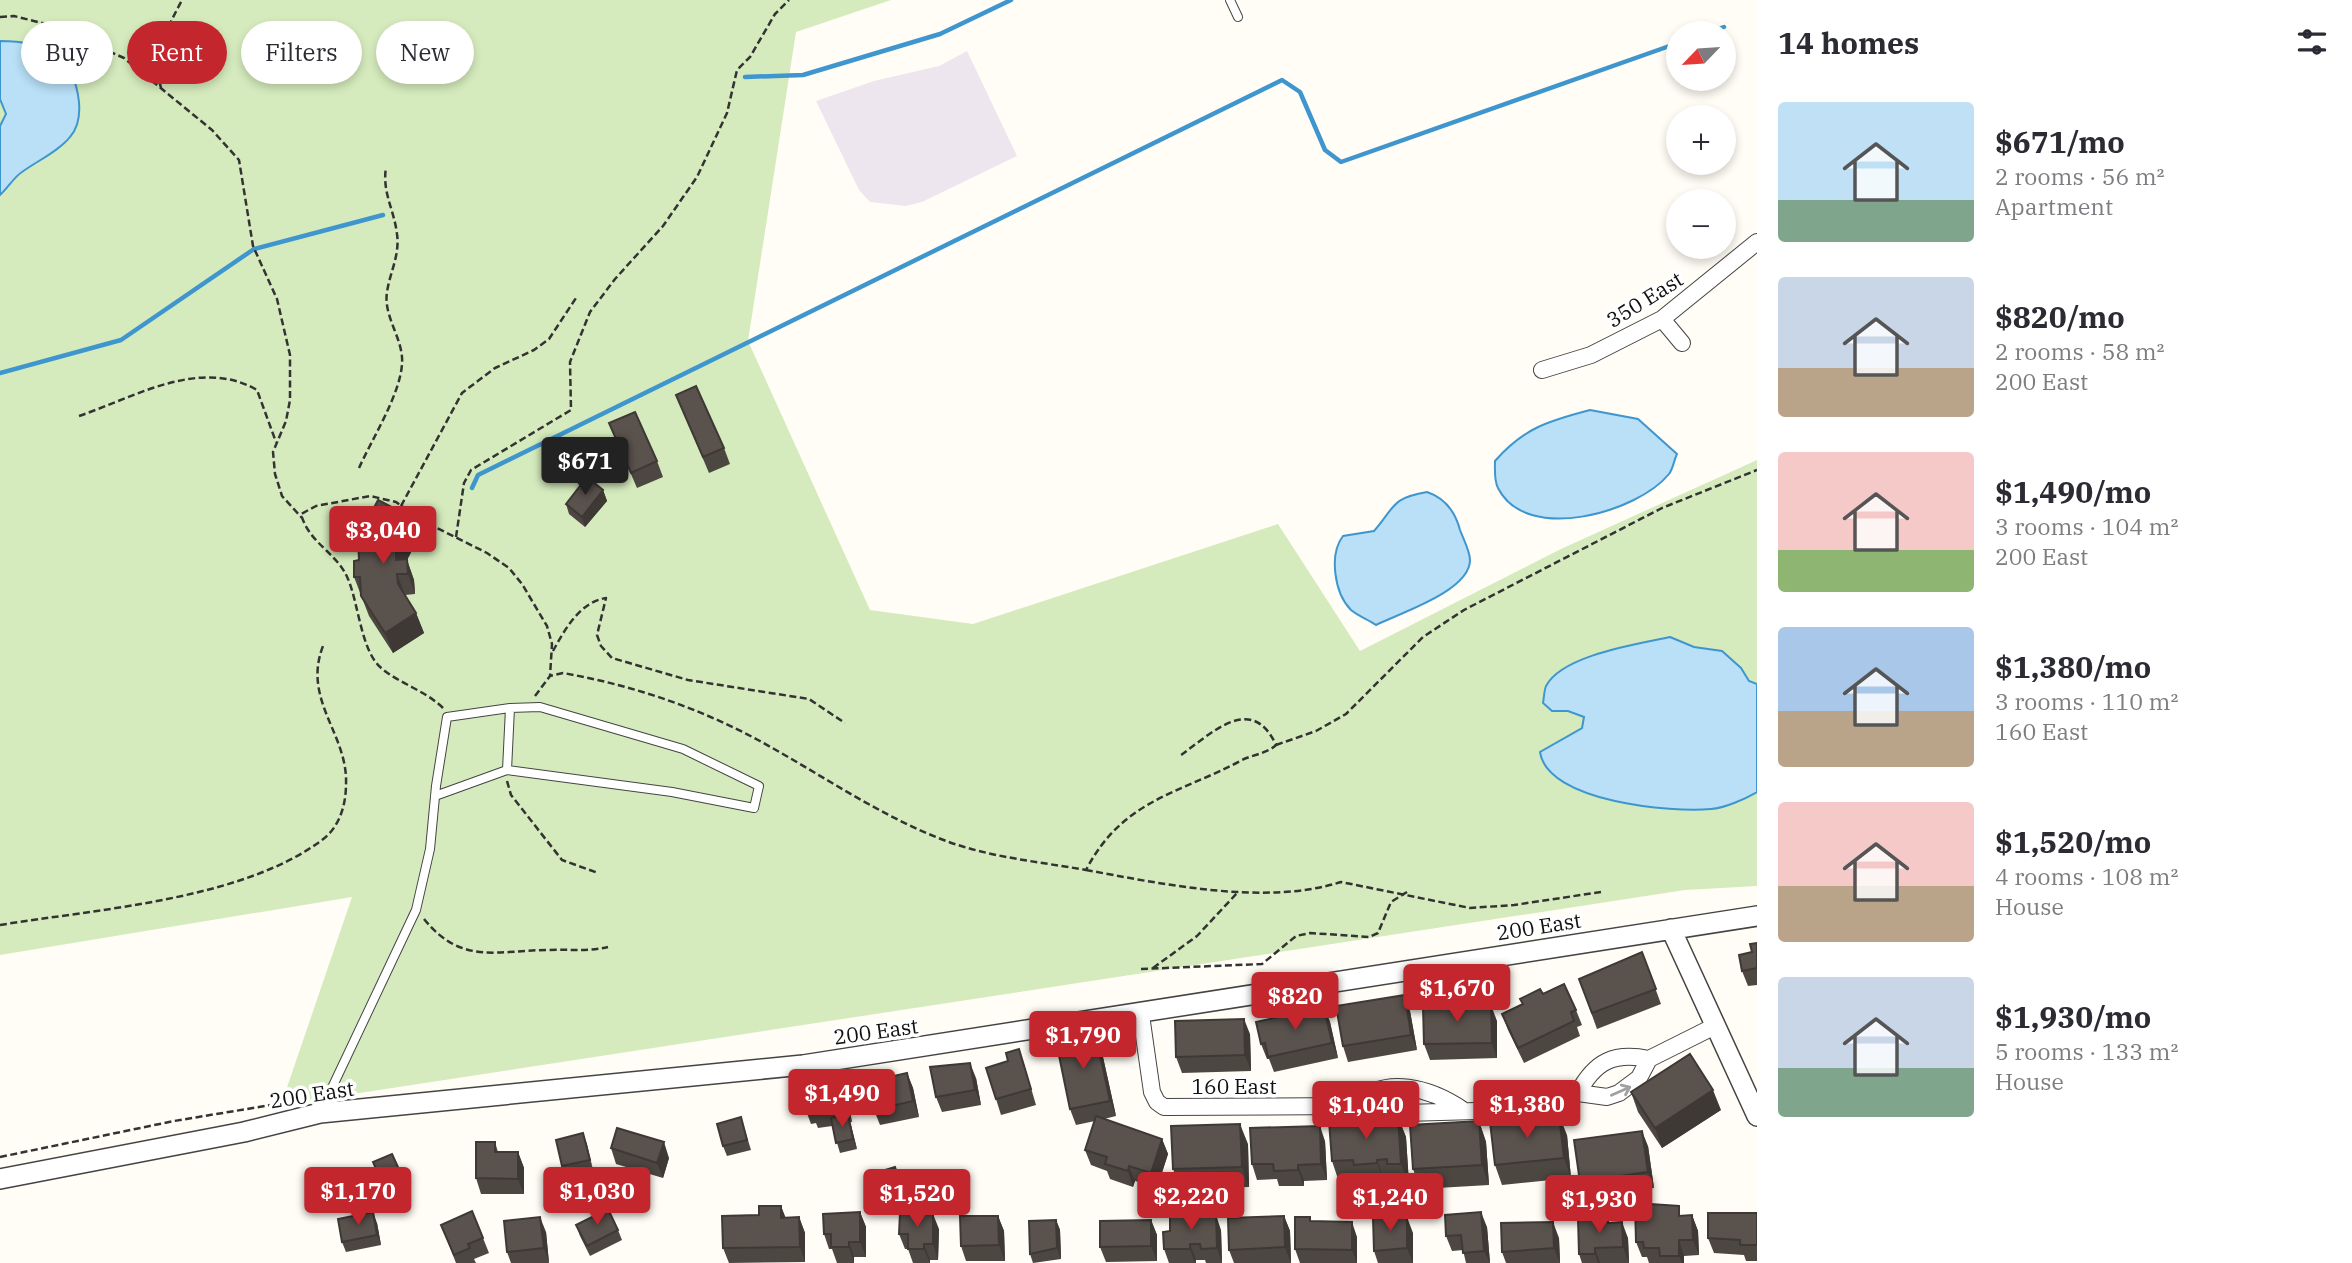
<!DOCTYPE html>
<html lang="en">
<head>
<meta charset="utf-8">
<style>
	:root { --surface:#fff; --page:#f2f2f3; --text:#2b2b33; --muted:#7c7c81; --accent:#c4262e }
	body { margin:0; font-family:"IBM Plex Serif",serif; background:var(--page); color:var(--text); height:100vh; display:flex; flex-direction:column; font-size:26px; white-space:nowrap }
	* { box-sizing:border-box; margin:0 }
	p { font-size:23px; color:var(--muted) }
	.icon { flex:none; width:38px; height:38px; fill:none; stroke:currentColor; stroke-width:2; stroke-linecap:round; stroke-linejoin:round }
	.map { position:relative; flex:1; overflow:hidden }
	.details { display:flex; flex-direction:column; background:var(--surface); width:595px }
	.details>* { flex:none }
	.hud { position:absolute; left:21px; top:21px; width:665px; height:63px; display:flex; gap:14px }
	.needle { width:46px; rotate:245deg }
	.tools { position:absolute; left:1666px; top:21px; display:grid; gap:14px }
	.tools a { display:grid; place-items:center; width:70px; height:70px; border-radius:50%; background:var(--surface); box-shadow:0 4px 10px #0003; font-size:35px }
	.price { position:absolute; translate:-50% -60px; padding:0 16px; border-radius:7px; background:var(--accent); color:#fff; font-size:23px; line-height:46px; filter:drop-shadow(0 2px 4px #0008) }
	.price::after { content:''; position:absolute; left:50%; top:42px; width:21px; height:16px; margin-left:-10px; background:inherit; clip-path:polygon(0 0,100% 0,50% 100%) }
	.price.on { background:#222; color:#fff }
	ul { padding:0; list-style:none }
	li { display:flex; align-items:center; gap:21px; height:175px; padding:0 21px }
	li span { display:grid; place-items:center; flex:none; width:196px; height:140px; border-radius:7px; color:#555 }
	li>.icon { margin-inline-start:auto }
	span .icon { width:84px; height:84px; fill:#fffc; stroke-width:1 }
	li b { font-size:30px }
	h2 { display:flex; justify-content:space-between; align-items:center; height:84px; padding:0 21px; font-size:30px }
	.pill { padding:0 24px; border-radius:32px; background:var(--surface); box-shadow:0 4px 10px #0003; font-size:24px; line-height:63px }
	.pill.on { background:var(--accent); color:#fff }
	main { display:flex; flex:1; min-height:0 }
	.map>svg:first-child { display:block }
	.industrial { fill:#eee6ef }
	.green { fill:#d5ebbd }
	.water { fill:#b9e0f7; stroke:#3f96cf; stroke-width:2 }
	.lines { fill:none; stroke-linecap:round; stroke-linejoin:round }
	.stream { stroke:#3f96cf; stroke-width:4.5 }
	.service-casing { stroke:#444; stroke-width:10 }
	.minor-casing { stroke:#444; stroke-width:18 }
	.tertiary-casing { stroke:#444; stroke-width:22 }
	.path { stroke:#333; stroke-width:2.5; stroke-dasharray:7 3.5; stroke-linecap:butt }
	.service { stroke:#fff; stroke-width:8 }
	.minor { stroke:#fff; stroke-width:16 }
	.tertiary { stroke:#fff; stroke-width:19 }
	.wall { fill:#4d4742 }
	.shaded-wall { fill:#3f3936 }
	.building { fill:#5a524d; stroke:#3f3936; stroke-width:2 }
	.oneway { stroke:#a0a0a0 }
	.labels { text-anchor:middle; stroke-width:7; stroke-linejoin:round; paint-order:stroke }
	.street-label { font-size:21px; fill:#111; stroke:#fff }
</style>
</head>
<body>
<main>
<div class="map">
<svg width="1757" height="1263" viewBox="0 0 1757 1263">
	<rect width="100%" height="100%" fill="#fffdf5"/>
	<!-- industrial -->
	<path class="industrial" d="M967,51l50,105 -95,46 -17,4 -35,-4 -11,-12 -43,-89 58,-20 65,-15z"/>
	<!-- green -->
	<path class="green" d="M0,0h891l-95,32 -48,309 122,269 103,14 305,-100 82,127 201,-102 196,-89v426l-72,4 -1404,215 71,-208 -352,58z"/>
	<!-- water -->
	<path class="water" d="M0,41c44,0 74,14 79,61 1,12 0,25 -9,35 -11,14 -33,24 -48,35 -8,5 -14,16 -22,23v-69l6,-12 -6,-15z
		M1590,410l48,9 39,35c-3,6 -4,15 -8,20 -32,39 -143,70 -171,14 -4,-7 -3,-19 -3,-27 29,-33 53,-40 95,-51z
		M1427,492c18,6 28,19 33,38 3,8 10,21 10,30 0,31 -70,53 -94,65 -7,-5 -18,-9 -25,-15 -17,-17 -22,-56 -8,-74l31,-5c21,-24 17,-33 53,-39z
		M1670,637l24,10 28,4 19,17 8,13 8,3v108c-12,7 -32,16 -46,17 -38,4 -164,-7 -171,-57l42,-24 2,-11 -16,-6h-16l-9,-8c1,-5 1,-12 3,-17 16,-31 92,-42 124,-49z"/>
	<g class="lines">
		<!-- stream -->
		<path class="stream" d="M1707,33l17,-6
			M745,77l58,-2 137,-41 71,-34
			M0,373l121,-33 133,-91 129,-34
			M472,488l6,-13 804,-395 18,12 25,58 16,12 337,-119"/>
		<defs>
			<path id="service" d="M1230,0l8,17
				M507,770l165,22 82,16 5,-22 -76,-37 -143,-42 -30,1
				M321,1111l95,-201 14,-61 6,-63 11,-69 63,-9 -3,62 -72,26"/>
			<path id="minor" d="M1662,319l20,24
				M1542,370l49,-15 71,-36 95,-77
				M1141,1015l11,77 5,10 7,5 191,-1 14,8 143,-4 29,-5 37,-12 29,4 12,-4 20,-15 10,-19 66,-33
				M1578,1093c17,-32 36,-41 71,-34
				M1355,1106c29,-33 77,-17 108,4"/>
			<path id="tertiary" d="M1671,929l86,187
				M0,1179l244,-47 76,-19 483,-48 954,-149"/>
		</defs>
		<!-- service casing -->
		<use href="#service" class="service-casing"/>
		<!-- minor casing -->
		<use href="#minor" class="minor-casing"/>
		<!-- tertiary casing -->
		<use href="#tertiary" class="tertiary-casing"/>
		<!-- path -->
		<path class="path" d="M0,17l14,-1 36,9 74,33 88,72 27,30 14,86 24,53 13,56v45l-4,21 -13,31 2,22 7,22 20,22
			M161,88c-9,-34 6,-59 21,-88
			M79,416c56,-19 121,-59 178,-26l19,52
			M359,468c13,-29 41,-73 43,-104 2,-25 -19,-47 -15,-72 3,-20 13,-37 10,-58 -3,-25 -15,-41 -11,-67
			M401,506l61,-113 33,-25 39,-18 15,-11 27,-41
			M456,537l8,-54 7,-13 100,-60 -1,-48 20,-50 25,-33 48,-53 34,-49 30,-64 10,-43 13,-13 25,-43 14,-14
			M553,651c12,-22 27,-49 53,-53l-9,37 4,11 11,12 76,22 121,19 36,24
			M535,696l15,-20 13,-3c68,12 134,34 195,67 59,32 116,72 178,97 48,20 99,24 150,33 37,-71 93,-76 156,-110 10,-5 26,-7 34,-15 -24,-52 -63,-13 -95,10
			M443,708c-18,-18 -46,-25 -64,-42 -18,-18 -21,-64 -31,-87 -11,-27 -39,-35 -47,-65l15,-8 54,-10 26,6 27,19 64,32 22,15 13,16 25,42 5,18 -2,32
			M1276,745l40,-14 30,-17 77,-77 41,-27 198,-102 95,-38
			M507,781l4,14 51,65 36,13
			M1086,870c77,14 179,36 255,12l129,26 44,-3 87,-13
			M424,919c38,47 74,31 125,31 20,-1 38,2 59,-3
			M0,925c97,-16 242,-25 322,-85 18,-13 24,-36 24,-56 2,-50 -44,-84 -23,-138
			M1153,968l44,-32 41,-44
			M1141,969l121,-5 34,-28 14,-3 59,4 9,-4 13,-31 16,-10
			M0,1157l174,-36 97,-16"/>
		<!-- service -->
		<use href="#service" class="service"/>
		<!-- minor -->
		<use href="#minor" class="minor"/>
		<!-- tertiary -->
		<use href="#tertiary" class="tertiary"/>
	</g>
	<!-- wall -->
	<path class="wall" d="M676,395l48,53 6,16 -21,9z
		M609,423l48,38 6,16 -26,11z
		M603,490l4,11 -22,26 -16,-13 -3,-10z
		M419,537l-12,23 7,20 1,14 -10,1 11,18 8,20 -31,20 -24,-37 -15,-39 5,-17z
		M1757,943v42l-9,1 -6,-15z
		M1642,952l19,52 -64,25 -18,-50z
		M1543,994l33,16 6,15 -5,2 3,9 -56,27 -16,-33 -6,-16z
		M1405,995l5,16 7,39 -69,12 -5,-16z
		M1468,1001l2,5 27,15v37l-67,2 -6,-16 21,-38z
		M1324,1007l6,15 8,36 -64,14 -5,-13h-2l-6,-15z
		M1095,1032l6,16 15,68 -12,3 58,20 6,15 -11,34 -22,-7 -2,6 -23,-8 -3,-8 -16,-6 -6,-15 10,-29 -19,4 -6,-16z
		M1250,1034l1,37 -69,2 -6,-16z
		M1024,1064l12,41 -35,10 -5,-16z
		M907,1073l6,15 6,29 -39,8 -6,-15z
		M976,1078l5,27 -39,7 -6,-15z
		M809,1090l44,3 3,18 -6,1 2,10h-2l7,27 -17,4 -8,-27 -14,2 -2,-5 -5,1 -6,-16z
		M1631,1092l90,18 -59,38 -24,-36z
		M741,1117l10,33 -24,6 -4,-10z
		M1398,1117l8,20 3,47 -14,1 -2,-6 -9,1 1,4 -24,1 -1,-5 -21,2 -7,-21z
		M1479,1121l7,21 3,43 -69,4 -7,-20z
		M583,1133l10,37 -27,7 -4,-11z
		M1567,1135l4,43 -69,7 -7,-20z
		M1325,1141l2,39 -23,1v5h-25l-2,-7 -20,1 -5,-16z
		M495,1142l3,10h20l6,16v26h-43l-5,-16z
		M1248,1144l1,43 -69,2 -7,-20z
		M1648,1146l6,42 -69,9 -5,-15z
		M611,1148l58,10 -6,20 -47,-14z
		M373,1162l29,14 4,11 -19,8z
		M895,1167l5,18 -13,3 -1,-5z
		M781,1206l4,12 14,-1 6,16v29l-76,1 -6,-15 36,-33z
		M860,1212l6,15v30h-12v6h-17l-5,-14h-3l-5,-15z
		M1757,1213v48h-11l-2,-6 -30,-2 -6,-15z
		M1692,1215l6,16 1,24 -15,1v7h-35l-2,-6h-5l-6,-15 47,-26z
		M998,1216l6,15 1,30h-39l-5,-15z
		M1284,1216l6,15 1,32h-57l-5,-13z
		M1056,1220l4,10 1,29 -28,4 -3,-9z
		M1151,1220l6,15v26l-51,1 -6,-15z
		M1312,1221l45,16v26h-57l-5,-14z
		M377,1223l4,22 -35,7 -4,-10z
		M1610,1223l18,15 1,25h-47l-3,-9z
		M441,1225l42,13 6,15 -15,6 2,4h-20z
		M576,1225l42,5 4,10 -32,16 -10,-20z
		M1487,1227l3,36h-24l-3,-13 -11,1 -6,-15z
		M939,1229l-1,31h-8v3h-17l-5,-14h-3l-6,-15z
		M1221,1230l1,33h-16l-1,-3h-9v3h-27l-5,-14z
		M546,1232l3,31h-38l-4,-11z
		M1413,1233v30h-35l-4,-12z
		M1559,1238l1,25h-54l-4,-11z"/>
	<!-- shaded-wall -->
	<path class="shaded-wall" d="M603,490l4,11 -22,26 -3,-10z
		M411,517l8,20 -12,23 7,20 1,14 -7,-20 -12,-14v-11z
		M397,574l8,21 -7,-11z
		M416,613l8,20 -31,20 -8,-20z
		M1405,995l5,16 7,39 -6,-15z
		M1491,1005l6,16v37l-5,-15z
		M1324,1007l6,15 8,36 -6,-15z
		M1244,1019l6,15 1,37 -6,-16z
		M1095,1032l6,16 15,68 -6,-15z
		M970,1063l6,15 5,27 -6,-15z
		M907,1073l6,15 6,29 -6,-16z
		M847,1078l6,15 3,18 -5,-16z
		M1713,1090l8,20 -59,38 -7,-20z
		M845,1096l5,16 2,10 -5,-16z
		M848,1115l3,10 6,24 -4,-10z
		M1559,1115l8,20 4,43 -7,-20z
		M1398,1117l8,20 3,47 -8,-20z
		M1479,1121l7,21 3,43 -7,-20z
		M1240,1124l8,20 1,43 -7,-20z
		M1320,1126l5,15 2,39 -6,-16z
		M1642,1131l6,15 6,42 -6,-16z
		M583,1133l4,11 6,26 -3,-10z
		M1162,1139l6,15 -11,34 -6,-15z
		M664,1142l5,16 -6,20 -6,-15z
		M518,1152l6,16v26l-6,-15z
		M1377,1160l7,20 1,4 -8,-21z
		M1298,1165l6,16v5l-6,-16z
		M1129,1166l6,15 -2,6 -5,-16z
		M781,1206l6,15 -6,-3z
		M373,1212l4,11 4,22 -4,-10z
		M860,1212l6,15v30l-6,-15z
		M1481,1212l6,15 3,36 -6,-12z
		M933,1214l6,15 -1,31 -5,-16z
		M1216,1215l5,15 1,33 -5,-15z
		M1692,1215l6,16 1,24 -6,-15z
		M998,1216l6,15 1,30 -6,-16z
		M1284,1216l6,15 1,32 -6,-16z
		M540,1217l6,15 3,31 -5,-15z
		M799,1217l6,16v29l-5,-15z
		M1407,1217l6,16v30l-6,-15z
		M1056,1220l4,10 1,29 -4,-11z
		M1151,1220l6,15v26l-6,-15z
		M1352,1222l5,15v26l-5,-13z
		M1553,1222l6,16 1,25 -6,-15z
		M1622,1222l6,16 1,25 -6,-16z
		M1679,1240l5,16v7h-2l-3,-7z
		M849,1242l5,15v6l-5,-16z
		M924,1244l6,16v3l-6,-14z
		M1190,1244l6,16 -1,3 -5,-14z
		M1595,1248l5,15h-2l-3,-9z"/>
	<!-- building -->
	<path class="building" d="M696,386l28,62 -21,9 -27,-62z
		M635,412l22,49 -26,12 -22,-50z
		M587,477l16,13 -21,27 -16,-13z
		M378,500l33,17 -15,32v11l11,-1 1,15h-11l1,10 18,29 -31,20 -24,-37 -1,-19h-6v-16l5,-1 -1,-22z
		M1757,943v25l-15,3 -3,-16 13,-3 -2,-8z
		M1642,952l14,37 -64,24 -13,-34z
		M1564,984l12,26 -5,2 3,9 -56,27 -16,-34 21,-10 -3,-5 20,-10 3,5z
		M1405,995l6,40 -68,11 -7,-40z
		M1445,1001h23v5l23,-1 1,38 -68,1 -1,-38h22z
		M1324,1007l8,36 -64,14 -3,-14 -4,1 -5,-22z
		M1244,1019l1,36 -69,2 -1,-36z
		M1095,1032l15,69 -40,8 -14,-68z
		M1019,1049l12,40 -35,10 -10,-31 22,-7 -2,-8z
		M1690,1054l23,36 -58,38 -24,-36z
		M970,1063l5,27 -39,7 -6,-30z
		M907,1073l6,28 -39,9 -6,-28z
		M847,1078l4,17 -6,1 2,10 -35,7 -1,-6 -6,1 -3,-17 7,-1 -1,-4z
		M848,1115l5,24 -17,4 -5,-25z
		M1559,1115l5,43 -69,7 -5,-43z
		M1096,1116l66,23 -11,34 -22,-7 -1,5 -23,-7 2,-7 -22,-7z
		M741,1117l6,23 -24,6 -6,-22z
		M1398,1117l3,47h-14v-5l-10,1v3l-23,2 -1,-5 -21,1 -3,-40z
		M1479,1121l3,44 -69,4 -3,-44z
		M1240,1124l2,43 -69,2 -2,-43z
		M1320,1126l1,38 -23,1v5l-24,1 -1,-7h-21l-2,-36z
		M617,1128l47,14 -7,21 -46,-15z
		M1642,1131l6,41 -68,10 -6,-42z
		M583,1133l7,27 -28,6 -6,-26z
		M476,1142h19v10h23v27l-42,-1z
		M392,1154l10,22 -19,9 -10,-23z
		M895,1167l4,13 -13,3 -4,-12z
		M1635,1203l44,3v10l13,-1 1,25h-14v16h-19l-1,-8h-15l-1,-6h-7z
		M759,1206h22v12l18,-1 1,30 -77,1 -1,-32 37,-1z
		M608,1209l10,21 -31,16 -11,-21z
		M472,1211l11,27 -15,6 2,4 -16,7 -13,-30z
		M373,1212l4,23 -35,7 -4,-23z
		M860,1212v30h-11v5h-18v-13h-7l-1,-20z
		M1481,1212l3,39 -21,2 -2,-18 -15,1 -1,-21z
		M900,1213l33,1v30h-9v5h-16v-15h-9z
		M1708,1213h49v32h-17v-5l-32,-2z
		M1216,1215l1,33 -16,1 -1,-5h-10v5h-26l-1,-17 7,-1v-15z
		M960,1216h38l1,29 -38,1z
		M1284,1216l1,31 -56,3 -1,-32z
		M540,1217l4,31 -37,4 -3,-31z
		M1295,1217h15v4l42,1v28l-57,-1z
		M1407,1217v31l-33,3 -1,-33z
		M1608,1217v6l14,-1 1,25 -28,1v6h-16l-1,-36z
		M1056,1220l1,28 -27,6 -1,-33z
		M1151,1220v26l-51,1v-26z
		M1553,1222l1,26 -52,4 -1,-29z"/>
	<!-- one-way arrows -->
	<defs><path id="oneway-shaft" d="M-6 0H5M1.5-3L5.5 0L1.5 3" fill="none" stroke-width="1.6" stroke-linecap="round" stroke-linejoin="round" transform="scale(1.75)"/></defs>
	<use class="oneway" href="#oneway-shaft" transform="translate(1621 1091) rotate(-24)"/>
	<g class="labels">
		<!-- street labels -->
		<g class="street-label">
			<text transform="translate(1645 300) rotate(-32)" y="7">350 East</text>
			<text transform="translate(1539 927) rotate(-9)" y="7">200 East</text>
			<text transform="translate(876 1032) rotate(-8)" y="7">200 East</text>
			<text x="1234" y="1094">160 East</text>
			<text transform="translate(312 1095) rotate(-9)" y="7">200 East</text>
		</g>
	</g>
</svg>
<div class="tools">
<a><svg class="needle" viewBox="-14 -14 28 28"><path d="M0-13l5 13h-10z" fill="#e53935"/><path d="M0 13l5-13h-10z" fill="#7c7c81"/></svg></a>
<a>+</a>
<a>−</a>
</div>
<b class="price on" style="left:585px;top:497px">$671</b>
<b class="price" style="left:383px;top:566px">$3,040</b>
<b class="price" style="left:1457px;top:1024px">$1,670</b>
<b class="price" style="left:1295px;top:1032px">$820</b>
<b class="price" style="left:1083px;top:1071px">$1,790</b>
<b class="price" style="left:842px;top:1129px">$1,490</b>
<b class="price" style="left:1527px;top:1140px">$1,380</b>
<b class="price" style="left:1366px;top:1141px">$1,040</b>
<b class="price" style="left:358px;top:1227px">$1,170</b>
<b class="price" style="left:597px;top:1227px">$1,030</b>
<b class="price" style="left:917px;top:1229px">$1,520</b>
<b class="price" style="left:1191px;top:1232px">$2,220</b>
<b class="price" style="left:1390px;top:1233px">$1,240</b>
<b class="price" style="left:1599px;top:1235px">$1,930</b>
<div class="hud">
<a class="pill">Buy</a>
<a class="pill on">Rent</a>
<a class="pill">Filters</a>
<a class="pill">New</a>
</div>
</div>
<section class="details">
<h2>14 homes<svg class="icon" aria-label="filters" viewBox="0 0 24 24"><path d="M4 7h16M4 17h16"/><circle cx="9" cy="7" r="2"/><circle cx="15" cy="17" r="2"/></svg></h2>
<ul>
<li><span style="background:linear-gradient(#bfe0f5 70%,#7fa58c 0)"><svg class="icon" aria-label="home" viewBox="0 0 24 24"><path d="M3 11l9-7 9 7M6 9v11h12V9"/></svg></span><div><b>$671/mo</b><p>2 rooms · 56 m²</p><p>Apartment</p></div></li>
<li><span style="background:linear-gradient(#c9d6e8 65%,#b9a48a 0)"><svg class="icon" aria-label="home" viewBox="0 0 24 24"><path d="M3 11l9-7 9 7M6 9v11h12V9"/></svg></span><div><b>$820/mo</b><p>2 rooms · 58 m²</p><p>200 East</p></div></li>
<li><span style="background:linear-gradient(#f6c9c9 70%,#8fb573 0)"><svg class="icon" aria-label="home" viewBox="0 0 24 24"><path d="M3 11l9-7 9 7M6 9v11h12V9"/></svg></span><div><b>$1,490/mo</b><p>3 rooms · 104 m²</p><p>200 East</p></div></li>
<li><span style="background:linear-gradient(#a9c7e8 60%,#b9a48a 0)"><svg class="icon" aria-label="home" viewBox="0 0 24 24"><path d="M3 11l9-7 9 7M6 9v11h12V9"/></svg></span><div><b>$1,380/mo</b><p>3 rooms · 110 m²</p><p>160 East</p></div></li>
<li><span style="background:linear-gradient(#f6c9c9 60%,#b9a48a 0)"><svg class="icon" aria-label="home" viewBox="0 0 24 24"><path d="M3 11l9-7 9 7M6 9v11h12V9"/></svg></span><div><b>$1,520/mo</b><p>4 rooms · 108 m²</p><p>House</p></div></li>
<li><span style="background:linear-gradient(#c9d6e8 65%,#7fa58c 0)"><svg class="icon" aria-label="home" viewBox="0 0 24 24"><path d="M3 11l9-7 9 7M6 9v11h12V9"/></svg></span><div><b>$1,930/mo</b><p>5 rooms · 133 m²</p><p>House</p></div></li>
</ul>
</section>
</main>
</body>
</html>
